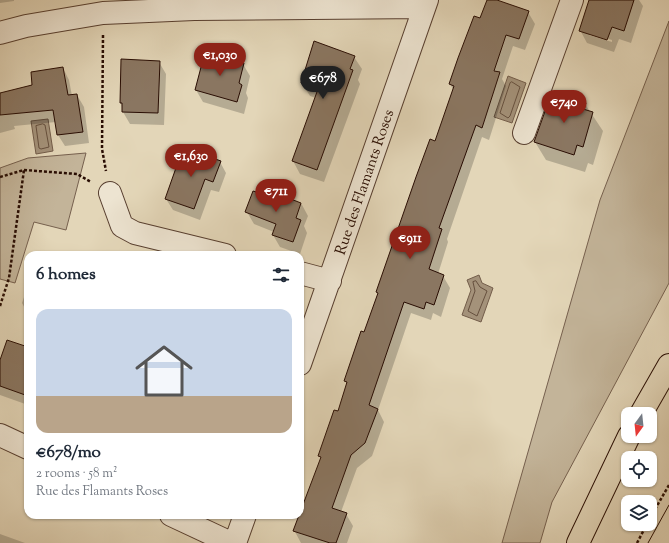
<!DOCTYPE html>
<html lang="en">
<head>
<meta charset="utf-8">
<style>
	:root { --surface:#fff; --page:#f2f2f3; --text:#1f2937; --muted:#747a83; --accent:#8f2418 }
	body { margin:0; font-family:"Sorts Mill Goudy",serif; background:var(--page); color:var(--text); height:100vh; display:flex; flex-direction:column; font-size:15px; white-space:nowrap }
	* { box-sizing:border-box; margin:0 }
	p { font-size:13px; color:var(--muted) }
	.icon { flex:none; width:22px; height:22px; fill:none; stroke:currentColor; stroke-width:2; stroke-linecap:round; stroke-linejoin:round }
	.map { position:relative; flex:1; overflow:hidden }
	.panel { position:absolute; left:24px; top:251px; width:280px; height:268px; display:flex; flex-direction:column; background:var(--surface); border-radius:12px; box-shadow:0 1px 3px #0004 }
	.panel>* { flex:none }
	.needle { width:26px; rotate:195deg }
	.fabs { position:absolute; left:621px; top:407px; display:grid; gap:8px }
	.fabs a { display:grid; place-items:center; width:36px; height:36px; border-radius:8px; background:var(--surface); box-shadow:0 1px 3px #0004; font-size:20px }
	.price { position:absolute; translate:-50% -34px; padding:0 9px; border-radius:14px; background:var(--accent); color:#fff; font-size:13px; line-height:26px; filter:drop-shadow(0 1px 2px #0008) }
	.price::after { content:''; position:absolute; left:50%; top:24px; width:12px; height:9px; margin-left:-6px; background:inherit; clip-path:polygon(0 0,100% 0,50% 100%) }
	.price.current { background:#222; color:#fff }
	ul { padding:0; list-style:none }
	li { display:grid; align-content:center; gap:8px; height:212px; padding:0 12px }
	li span { display:grid; place-items:center; height:124px; border-radius:12px; color:#555 }
	li>.icon { margin-inline-start:auto }
	span .icon { width:72px; height:72px; fill:#fffc; stroke-width:1 }
	li b { font-size:17px }
	h2 { display:flex; justify-content:space-between; align-items:center; height:48px; padding:0 12px; font-size:17px }
	.map>svg:first-child { display:block }
	.green { fill:#c3b499; stroke:#76604e }
	.water { fill:#a4927a; stroke:#735d4a }
	.shadow { fill:#0003; fill-rule:evenodd }
	.lines { fill:none; stroke-linecap:round; stroke-linejoin:round }
	.shore { stroke:#66503e; stroke-width:1 }
	.building { fill:#8a7661; stroke:#290d03 }
	.minor-casing { stroke:#583f30; stroke-width:24 }
	.major-casing { stroke:#290d03; stroke-width:24 }
	.path { stroke:#290d03; stroke-width:2.5; stroke-dasharray:3 2; stroke-linecap:butt }
	.minor { stroke:#ede4d1; stroke-width:22 }
	.major { stroke:#e3d6b8; stroke-width:22 }
	.tram { stroke:#290d03; stroke-width:1 }
	.labels { text-anchor:middle; stroke-width:4; stroke-linejoin:round; paint-order:stroke }
	.street-label { font-size:15px; fill:#290d03; stroke:#ede4d1 }
</style>
</head>
<body>
<div class="map">
<svg width="669" height="543" viewBox="0 0 669 543">
	<rect width="100%" height="100%" fill="#e3d6b8"/>
	<filter id="stains"><feTurbulence type="fractalNoise" baseFrequency=".005" numOctaves="4"/><feColorMatrix values="0 0 0 0 .2 0 0 0 0 .09 0 0 0 0 .02 0 0 0 .5 -.17"/></filter>
	<radialGradient id="worn" r=".72"><stop offset=".6" stop-color="#630" stop-opacity="0"/><stop offset="1" stop-color="#630" stop-opacity=".3"/></radialGradient>
	<!-- green -->
	<path class="green" d="M669,21v262l-117,219 -12,41h-38l98,-343z
		M86,153l-20,77 -32,-8 -19,61 -15,-4v-111l28,-10z"/>
	<!-- water -->
	<path class="water" d="M508,76l18,7 -14,40 -18,-6z
		M48,119l5,32 -17,3 -5,-33z
		M479,275l3,8 11,5 -12,34 -19,-7 9,-25 -4,-10z"/>
	<!-- shadow -->
	<path class="shadow" d="M0,0h14v1l-14,2z
		M488,0h6l34,12 7,12 -10,26 -12,-4 -11,33 4,7 -17,54 -7,-3 -35,102 1,3 -10,32 5,2 7,12 -9,29 -8,-4 -2,7 -20,-7 -33,97 6,12 -12,34 -15,12 -16,44 5,2 7,12 -6,17h-46l-7,-13 27,-71 -2,-3 19,-44 9,-28 -2,-3 20,-48 89,-242 -4,-7z
		M590,0h49l4,6 -12,37 -12,-4 -5,13 -27,-9 -7,-13zM589,33l23,7v2l-23,-7z
		M354,57l8,12 -4,11 2,4 -36,98 -24,-8 -7,-13 23,-63 -6,-2 -8,-13z
		M159,62l7,12 -2,51 -34,-1 -7,-12 -2,-10z
		M243,64l7,12 -4,17 2,5 -4,16 -41,-12 -7,-12z
		M63,68l6,12 3,16 5,-1 7,12 5,36 -24,3 -7,-11 -2,-13 -42,4 1,3 -15,4v-39l33,-8z
		M585,104l18,27 -10,34 -5,-2 -3,9 -39,-12 -11,-18z
		M220,162l6,11 -7,19 -8,-2 -11,30 -27,-10 -7,-11z
		M301,203l7,13 -4,10 3,7 -7,21 -20,-7 -7,-12 1,-3 -20,-8 -7,-12z
		M28,285v29l-6,-11z
		M28,349v56l-28,-10v-31z
		M0,534l25,9h-25z"/>
	<g class="lines">
		<!-- shore -->
		<path class="shore" d="M512,82l8,5 -10,29 -2,2 -8,-5 10,-30z
			M43,124l2,1 4,22 -8,2 -2,-1 -3,-22z
			M476,281l4,6 7,4 -10,25 -9,-5 7,-20 -2,-9z"/>
	</g>
	<!-- building -->
	<path class="building" d="M487,0h10l32,11 -10,28 -13,-4 -12,36 6,1 -18,56 -6,-3 -37,103 3,1 -13,40 15,6 -10,30 -8,-3 -2,7 -20,-7 -35,103 9,4 -13,34 -14,12 -19,53 15,5 -11,30h-6l-37,-12 28,-74 -3,-1 16,-46 4,1 9,-29 -3,-1 17,-50 3,1 14,-39 -2,-1 40,-115 14,-38 5,2 19,-55 -5,-2 9,-26 16,-42 6,2z
		M589,0h45l-10,31 -12,-4 -5,13 -28,-9z
		M314,41l41,15 -5,13 3,1 -36,100 -25,-9 26,-72 -17,-6z
		M205,52l39,11 -5,20 3,2 -5,17 -42,-12z
		M121,59l39,2 -2,52 -36,-1v-9h-2z
		M63,67l5,28 9,-1 6,38 -26,3 -4,-25 -53,5v-22l32,-8 -1,-13z
		M552,92l34,11 -3,6 10,3 -10,35 -6,-2 -3,10 -40,-13z
		M183,148l38,13 -8,21 -8,-3 -11,30 -29,-10z
		M265,189l36,14 -5,15 5,2 -8,22 -21,-7 4,-11 -31,-12 8,-21 10,3z
		M7,340l21,7v49l-28,-10v-26z"/>
	<g class="lines">
		<defs>
			<path id="minor" d="M0,33l26,-7 77,-13 91,-4 230,-2
				M524,133l48,-133
				M110,193l12,33 13,7 90,22
				M300,273l30,8
				M300,364l127,-364
				M0,435l28,13
				M171,515l60,28
				M235,543l10,-28"/>
			<path id="major" d="M641,414l28,-49
				M578,543l51,-107"/>
		</defs>
		<!-- minor casing -->
		<use href="#minor" class="minor-casing"/>
		<!-- major casing -->
		<use href="#major" class="major-casing"/>
		<!-- path -->
		<path class="path" d="M103,35l-1,114 4,22
			M0,177l24,-7 53,4 14,8
			M0,306l9,-28 15,-108
			M650,518l19,-33
			M637,543l10,-19"/>
		<!-- minor -->
		<use href="#minor" class="minor"/>
		<!-- major -->
		<use href="#major" class="major"/>
		<!-- tram -->
		<path class="tram" d="M648,543l21,-38"/>
	</g>
	<g class="labels">
		<!-- street labels -->
		<g class="street-label">
			<text transform="translate(364 182) rotate(-71)" y="5">Rue des Flamants Roses</text>
		</g>
	</g>
	<rect width="100%" height="100%" filter="url(#stains)"/>
	<rect width="100%" height="100%" fill="url(#worn)"/>
</svg>
<div class="fabs">
<a><svg class="needle" viewBox="-14 -14 28 28"><path d="M0-13l5 13h-10z" fill="#e53935"/><path d="M0 13l5-13h-10z" fill="#747a83"/></svg></a>
<a><svg class="icon" aria-label="locate" viewBox="0 0 24 24"><circle cx="12" cy="12" r="6"/><path d="M12 2v4M12 18v4M2 12h4M18 12h4"/></svg></a>
<a><svg class="icon" aria-label="layers" viewBox="0 0 24 24"><path d="M12 4l9 5-9 5-9-5zM3 14l9 5 9-5"/></svg></a>
</div>
<b class="price" style="left:220px;top:77px">€1,030</b>
<b class="price current" style="left:323px;top:100px">€678</b>
<b class="price" style="left:564px;top:124px">€740</b>
<b class="price" style="left:191px;top:178px">€1,630</b>
<b class="price" style="left:276px;top:213px">€711</b>
<b class="price" style="left:410px;top:260px">€911</b>
<section class="panel">
<h2>6 homes<svg class="icon" aria-label="filters" viewBox="0 0 24 24"><path d="M4 7h16M4 17h16"/><circle cx="9" cy="7" r="2"/><circle cx="15" cy="17" r="2"/></svg></h2>
<ul>
<li><span style="background:linear-gradient(#c9d6e8 70%,#b9a48a 0)"><svg class="icon" aria-label="home" viewBox="0 0 24 24"><path d="M3 11l9-7 9 7M6 9v11h12V9"/></svg></span><div><b>€678/mo</b><p>2 rooms · 58 m²</p><p>Rue des Flamants Roses</p></div></li>
</ul>
</section>
</div>
</body>
</html>
